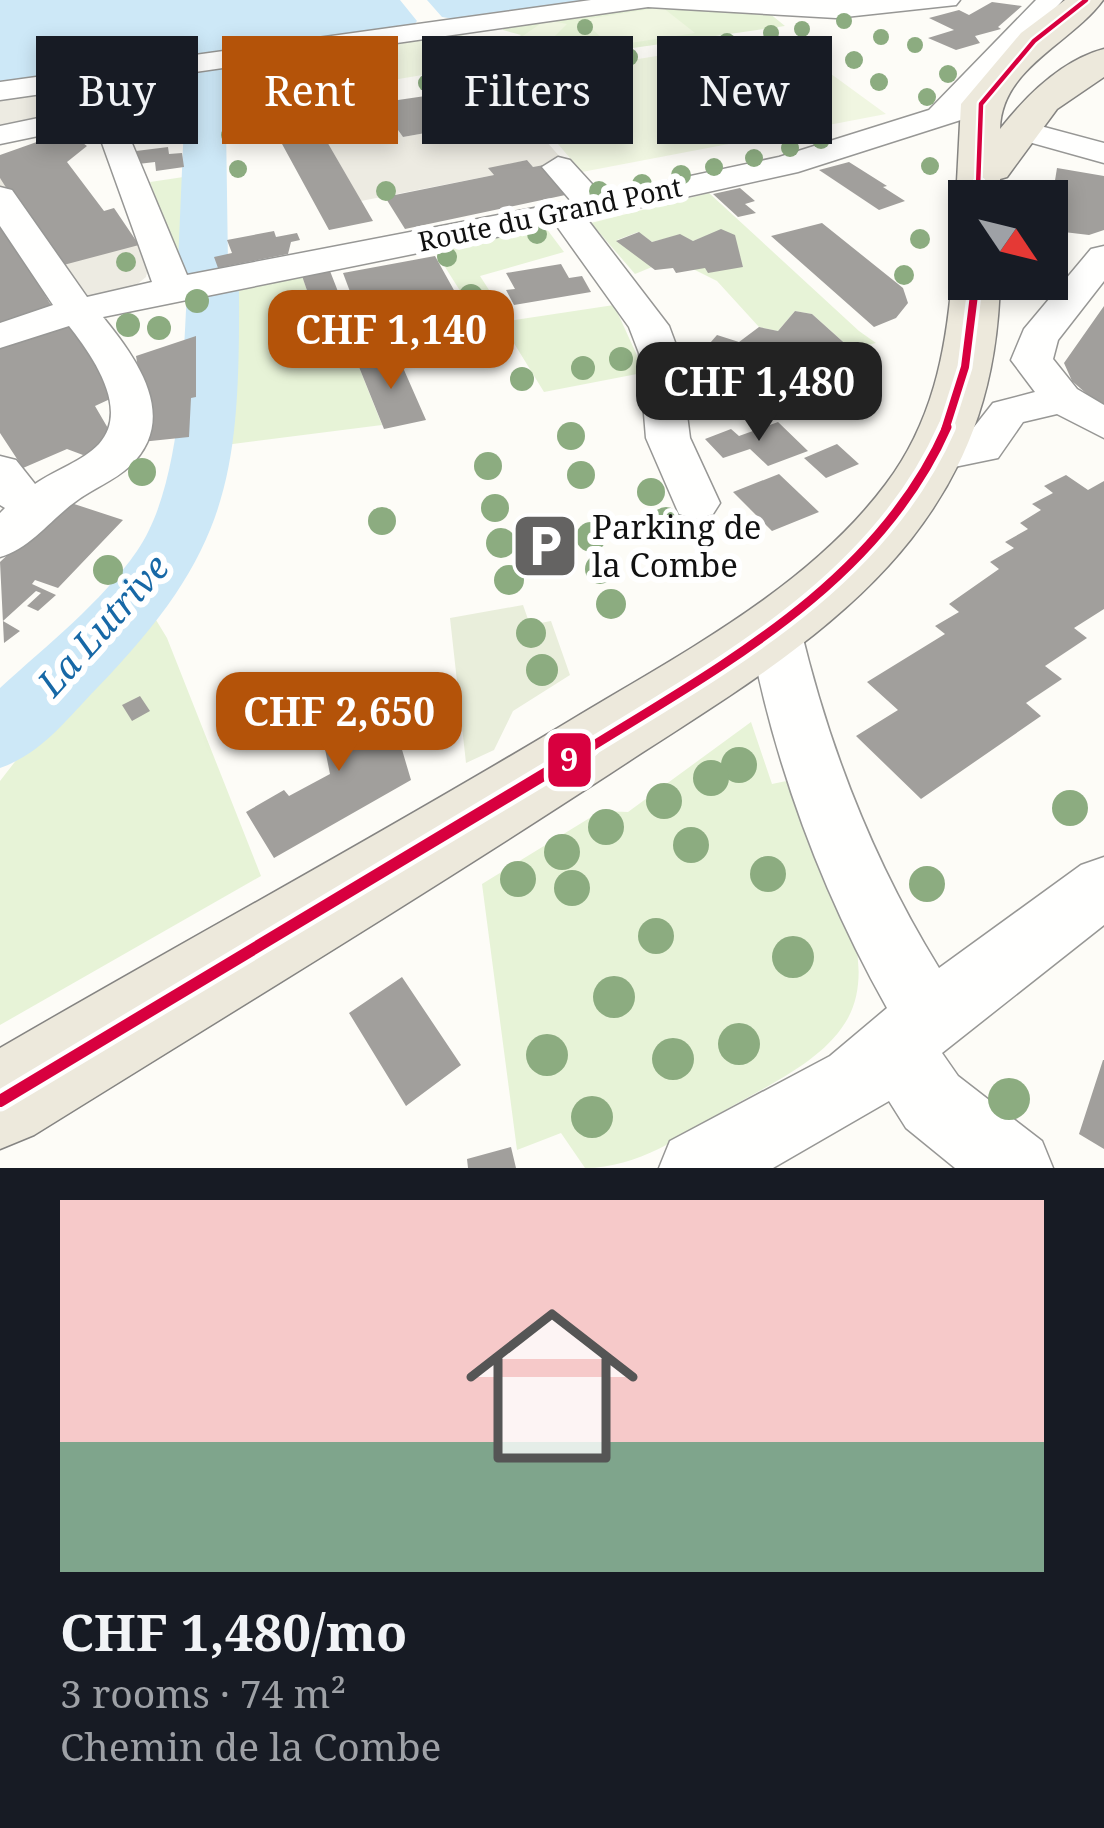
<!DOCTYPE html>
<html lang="en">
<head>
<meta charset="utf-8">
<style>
	:root { --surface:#171b24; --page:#20242c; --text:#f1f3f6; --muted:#9ea1a6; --line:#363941; --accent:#b45309 }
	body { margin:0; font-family:"Noto Serif",serif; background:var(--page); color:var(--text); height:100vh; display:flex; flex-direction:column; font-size:45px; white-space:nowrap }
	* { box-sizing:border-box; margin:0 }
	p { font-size:39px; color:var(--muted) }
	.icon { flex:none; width:66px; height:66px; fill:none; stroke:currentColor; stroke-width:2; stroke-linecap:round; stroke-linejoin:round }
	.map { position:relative; height:1168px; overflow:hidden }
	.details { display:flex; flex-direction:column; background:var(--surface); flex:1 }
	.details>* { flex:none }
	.guide { position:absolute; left:36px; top:36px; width:1032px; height:108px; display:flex; gap:24px }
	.needle { width:78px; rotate:125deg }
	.controls { position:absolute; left:948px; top:180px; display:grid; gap:24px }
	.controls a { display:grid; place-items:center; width:120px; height:120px; border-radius:0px; background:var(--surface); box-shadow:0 6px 18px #0003; font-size:60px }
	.price { position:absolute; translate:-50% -102px; padding:0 27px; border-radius:24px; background:var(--accent); color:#fff; font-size:39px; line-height:78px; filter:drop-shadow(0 3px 6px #0008) }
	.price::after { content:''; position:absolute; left:50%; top:72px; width:36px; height:27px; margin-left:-18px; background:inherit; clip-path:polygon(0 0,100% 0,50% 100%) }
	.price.current { background:#222; color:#fff }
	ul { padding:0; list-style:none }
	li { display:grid; align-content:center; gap:24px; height:636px; padding:0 60px }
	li+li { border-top:3px solid var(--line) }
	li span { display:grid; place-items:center; height:372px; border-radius:0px; color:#555 }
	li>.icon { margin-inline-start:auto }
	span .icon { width:216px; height:216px; fill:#fffc; stroke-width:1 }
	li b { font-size:51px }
	.pill { padding:0 42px; border-radius:0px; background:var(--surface); box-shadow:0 6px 18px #0003; font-size:42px; line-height:108px }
	.pill.current { background:var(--accent); color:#fff }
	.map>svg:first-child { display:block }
	.green { fill:#e7f3d7 }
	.cemetery { fill:#e9eedb }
	.pitch { fill:#f0f6e1 }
	.plaza { fill:#edebe2 }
	.water { fill:#cde8f7 }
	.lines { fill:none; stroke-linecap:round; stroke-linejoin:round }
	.river { fill:#cde8f7; fill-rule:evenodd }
	.building { fill:#a19f9c }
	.minor-casing { stroke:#979795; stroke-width:3 }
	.major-casing { stroke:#858482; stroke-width:3 }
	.minor { fill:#fffffe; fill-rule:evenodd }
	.major { fill:#ede9dc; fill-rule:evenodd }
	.bus-1-far3-casing { stroke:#fff; stroke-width:9 }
	.bus-1-far2-casing { stroke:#fff; stroke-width:15 }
	.bus-1-far1-casing { stroke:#fff; stroke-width:18 }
	.bus-1-casing { stroke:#fff; stroke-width:21 }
	.bus-1-far3 { stroke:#d8003f; stroke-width:4.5 }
	.bus-1-far2 { stroke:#d8003f; stroke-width:8 }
	.bus-1-far1 { stroke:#d8003f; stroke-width:9 }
	.bus-1 { stroke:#d8003f; stroke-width:12 }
	.tree { fill:#8cac80 }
	.labels { text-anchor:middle; stroke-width:12; stroke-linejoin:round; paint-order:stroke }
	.far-street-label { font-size:27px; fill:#111; stroke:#fff }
	.poi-label { font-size:33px; fill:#111; stroke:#fff; text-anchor:start }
	.water-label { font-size:36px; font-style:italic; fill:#1768a6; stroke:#fff }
	.line-badge { stroke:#fff; stroke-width:4.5 }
	.badge-label { font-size:33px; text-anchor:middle; font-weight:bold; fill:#fff }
</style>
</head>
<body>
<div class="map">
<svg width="1104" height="1168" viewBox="0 0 1104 1168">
	<rect width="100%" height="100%" fill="#fdfcf7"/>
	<!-- green -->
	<path class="green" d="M659,4l110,9 16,13 -276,40 -7,-6 22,-4 -9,-17 6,-4 -18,-5 1,-4z
		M197,175l-6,85 -16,-11 -25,-67z
		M709,193l150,138 17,12 -25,6 -39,-35 -17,-3 -17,20 -19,-4 -42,-46 -26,-13 52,-1 -9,-32 -13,-5 -28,11 -14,-6 -27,7 -14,-10 -21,8 35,27 -17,7 -44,-51z
		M546,228l18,24 -84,24 20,31 -26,6 -39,-62z
		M302,276l19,54 30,-5 6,37 25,63 -157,20 -10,-6 7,-37 -1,-107z
		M614,305l26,57 -3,12 -93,18 -43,-70z
		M150,610l17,28 94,238 -261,149v-244l38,-49z
		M751,722l21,62 24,-5c25,64 91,180 49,244 -25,40 -79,63 -118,86 -45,27 -89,59 -142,59l-24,-35 -44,17 -35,-266 119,-73 27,1z"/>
	<!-- cemetery -->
	<path class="cemetery" d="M523,605l7,20 21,-4 19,54 -57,36 -19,39 -28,13 -16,-145z"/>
	<!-- pitch -->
	<path class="pitch" d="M662,7l33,26 -84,13 -29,-26z
		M546,20l21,4 -16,16 41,-3 14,10 -61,8 -43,-5z
		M459,34l21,8 13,14 -5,8 -238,40 -25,-10 -2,-31z
		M779,36l107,78 -304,58 -78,-91z"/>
	<!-- plaza -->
	<path class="plaza" d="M163,69l8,28 -171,30v-34z
		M512,102l55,63 -34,2 -6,-7 -38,9 5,6 -133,26 -39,-68 16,-3 -11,-18 37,-7 14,21 15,-3 10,14 72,-13 -10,-13z
		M0,178l139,67 10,18 -3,14 -11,9 -80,26 -55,-93z"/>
	<!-- water -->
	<path class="water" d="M0,0h400l17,21 -5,6 -412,55z
		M427,0h181l-148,20 -18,-3z"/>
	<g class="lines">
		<!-- river -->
		<path class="river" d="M206,42l13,3 6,8 3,211 -11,12 14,3 8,11c1,186 -9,261 -142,398 -30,31 -56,66 -97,80v-80c47,-43 101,-85 137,-137 44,-64 46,-185 50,-261l12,-12 -14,-3 -7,-11 9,-211 6,-8z"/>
	</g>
	<!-- building -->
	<path class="building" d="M992,2l30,4 -24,21 3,2 -26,7 5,7 -24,7 -28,-12 26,-8 -25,-12 30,-8 10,5z
		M473,89l16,17 -24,4 11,14 -73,13 -10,-14 -61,-3 7,10 -17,3 51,88 -44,9 -65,-119 56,-9 7,11 42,-1 -5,-7z
		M73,136l14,10 -20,16 37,49 10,-3 25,37 -83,22 -56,-89v-23l48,-17z
		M168,147l1,7 13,-1 2,14 -28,4 -1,-9 -17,2 -2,-13z
		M527,160l6,7 11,-2 26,29 -165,35 -20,-32 109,-22 -6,-7z
		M849,162l38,24 -4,1 22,14 -26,9 -60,-40z
		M1057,168l47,8v54l-15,5 -42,-5z
		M740,188l15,13 -10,3 11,9 -18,4 -25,-23z
		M0,219l55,93 -55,18z
		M822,223l81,65 5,15 -12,15 -22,9 -103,-91z
		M721,229l14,6 8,32 -35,6 -3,-5 -29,5 -3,-5 -18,2 -39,-29 23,-9 13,10 28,-8 13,7z
		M274,231l2,6 21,-4 3,7 -9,2 -3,12 -70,14 -4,-11 18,-4 -5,-13z
		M435,256l20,36 -14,3 16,25 -77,17 -4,-10 -12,2 -21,-56z
		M561,264l8,14 13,-2 9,16 -77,13 -8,-15 9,-1 -9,-16z
		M330,271l21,54 -30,6 -19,-55z
		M1104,306v103l-32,-28 -8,-18z
		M795,311l17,3 39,35 -20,7 -8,9 -7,-6 -14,4 -10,10 -7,-4 -16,5 -66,-23 14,-16 22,7 20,-15 19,4z
		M69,319l54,74 -28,13 14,24 -14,22 -12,3 -16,-6 -44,19 -23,-35v-91z
		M196,336v61l-5,1 -2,39 -48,5 3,-38 -8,-48z
		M397,354l29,66 -42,9 -27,-67z
		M778,422l30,29 -40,15 -18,-17 -27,9 -18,-19 26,-10 8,7z
		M837,444l22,20 -33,14 -22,-20z
		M779,474l40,38 -47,19 -39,-39z
		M1066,475l22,15 16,-9v128l-30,19 13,10 -42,28 17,13 -36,24 15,13 -120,83 -65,-63 42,-26 -31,-28 78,-48 -10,-8 24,-14 -10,-8 50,-35 -9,-7 24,-14 -9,-6 23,-13 -8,-6 21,-13 -9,-6 21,-11 -9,-7z
		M65,501l58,19 -65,68 -23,-8 -3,4 24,11 -18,16 -11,-5 14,-13 -5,-2 -33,30 17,10 -16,12 -4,-81z
		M384,689l27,91 -137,78 -28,-46 38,-22 5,6 41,-22 -13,-65z
		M140,696l10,15 -18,10 -10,-16z
		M402,977l59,88 -55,41 -57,-93z
		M1103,1060h1v89l-25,-15z
		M511,1147l5,21h-48l-1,-9z"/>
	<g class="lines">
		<defs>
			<path id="minor" d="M591,0h369l-4,5 -120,13 -188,-11 -648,93v-18z
				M1036,0h27l-88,96 17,2 4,6 -4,6 -194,62 -211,47 82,107 10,27 11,85 30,65 -7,11 -17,5 -17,-5 -33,-76 -7,-85 -10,-26 -73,-102 -453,92c34,42 77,101 27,149 -16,15 -38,23 -55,36 -25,18 -45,47 -75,55v-44l5,-5 -5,-3v-49l16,4 19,24c20,-14 48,-23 64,-40 32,-35 -8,-90 -30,-118l-69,22v-25l53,-18 -53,-79v-39l12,3 75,107 65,-15 -54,-150 -26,-3 -72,15v-18l72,-15 49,6 66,158 384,-74 -29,-34 16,-10 12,3 32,35 177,-38 150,-47z
				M1018,120l86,23v20l-97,-27 -5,-7z
				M1104,246v35l-46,59 -5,19 24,30 27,16v33l-47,-24 -34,8 -25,36 -63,13 -16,-5 -7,-10 7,-10 48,-10 26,-33 42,-11 -24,-32 13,-31 67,-80z
				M774,606l19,6 7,14c29,122 73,235 139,342l142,-103 23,-8v68l-162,128 16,23 84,65 11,27h-98l-49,-40 -17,-27 -116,67h-114l11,-27 160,-85 57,-48c-67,-119 -114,-248 -139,-382l7,-14z"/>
			<path id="major" d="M1065,0h38c-32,44 -102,68 -103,129 26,-33 62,-69 104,-80v28l-47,32 -50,68 -7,2v22h-31v11l-7,-2 -6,-9 5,-97 60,-71z
				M969,266v13h31c-2,99 -27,181 -89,260 -77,98 -197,166 -300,234 -190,124 -384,242 -577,362l-34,14v-101c191,-111 386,-216 576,-331 108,-65 233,-130 310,-233 46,-61 60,-131 66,-205l7,-10z"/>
		</defs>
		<!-- minor casing -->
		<use href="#minor" class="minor-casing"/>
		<!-- major casing -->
		<use href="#major" class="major-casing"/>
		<!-- minor -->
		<use href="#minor" class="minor"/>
		<!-- major -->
		<use href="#major" class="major"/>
		<defs>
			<path id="bus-1-far3" d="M978,187l3,-83 53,-63 52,-41"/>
			<path id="bus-1-far2" d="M978,201l1,-17
				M945,430l20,-63 11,-88"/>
			<path id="bus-1-far1" d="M586,750c137,-85 293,-168 361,-323"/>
			<path id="bus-1" d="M0,1101l590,-354"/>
		</defs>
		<!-- bus-1-far3 casing -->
		<use href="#bus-1-far3" class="bus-1-far3-casing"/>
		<!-- bus-1-far2 casing -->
		<use href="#bus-1-far2" class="bus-1-far2-casing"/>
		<!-- bus-1-far1 casing -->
		<use href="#bus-1-far1" class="bus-1-far1-casing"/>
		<!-- bus-1 casing -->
		<use href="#bus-1" class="bus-1-casing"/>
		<!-- bus-1-far3 -->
		<use href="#bus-1-far3" class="bus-1-far3"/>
		<!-- bus-1-far2 -->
		<use href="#bus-1-far2" class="bus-1-far2"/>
		<!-- bus-1-far1 -->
		<use href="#bus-1-far1" class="bus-1-far1"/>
		<!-- bus-1 -->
		<use href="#bus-1" class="bus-1"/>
	</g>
	<!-- trees -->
	<g class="tree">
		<circle cx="844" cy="21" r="8"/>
		<circle cx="585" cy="27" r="8"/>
		<circle cx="802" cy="29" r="8"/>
		<circle cx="771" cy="33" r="8"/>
		<circle cx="881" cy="37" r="8"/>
		<circle cx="727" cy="41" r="8"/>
		<circle cx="915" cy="45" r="8"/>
		<circle cx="678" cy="49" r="8"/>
		<circle cx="449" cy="51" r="8"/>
		<circle cx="629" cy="57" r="9"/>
		<circle cx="854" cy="60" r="9"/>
		<circle cx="583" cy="65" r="9"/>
		<circle cx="498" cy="69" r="9"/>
		<circle cx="530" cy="73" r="9"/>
		<circle cx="948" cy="74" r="9"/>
		<circle cx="879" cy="82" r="9"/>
		<circle cx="363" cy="83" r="9"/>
		<circle cx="427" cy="83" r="9"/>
		<circle cx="292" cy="95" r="9"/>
		<circle cx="927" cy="97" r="9"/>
		<circle cx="164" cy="98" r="9"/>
		<circle cx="125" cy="106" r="9"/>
		<circle cx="372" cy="128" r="9"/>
		<circle cx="230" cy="135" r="9"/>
		<circle cx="821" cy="140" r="9"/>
		<circle cx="790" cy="148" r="9"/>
		<circle cx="754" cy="158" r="9"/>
		<circle cx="930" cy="166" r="9"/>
		<circle cx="714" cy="167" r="9"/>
		<circle cx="238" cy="169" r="9"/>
		<circle cx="681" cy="175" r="10"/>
		<circle cx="642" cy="184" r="10"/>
		<circle cx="386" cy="191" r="10"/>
		<circle cx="599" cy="191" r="10"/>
		<circle cx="537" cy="234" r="10"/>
		<circle cx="920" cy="239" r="10"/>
		<circle cx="447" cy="257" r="10"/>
		<circle cx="126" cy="262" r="10"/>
		<circle cx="904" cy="275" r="10"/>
		<circle cx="471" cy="296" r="12"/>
		<circle cx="197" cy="301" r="12"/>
		<circle cx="128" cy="325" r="12"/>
		<circle cx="159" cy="328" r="12"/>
		<circle cx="385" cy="339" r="12"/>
		<circle cx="621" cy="359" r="12"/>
		<circle cx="583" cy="368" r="12"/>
		<circle cx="522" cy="379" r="12"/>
		<circle cx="571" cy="436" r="14"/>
		<circle cx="488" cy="466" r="14"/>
		<circle cx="142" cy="472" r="14"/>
		<circle cx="581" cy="475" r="14"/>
		<circle cx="651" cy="492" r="14"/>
		<circle cx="495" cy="508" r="14"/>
		<circle cx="382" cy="521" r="14"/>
		<circle cx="666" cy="521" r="14"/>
		<circle cx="591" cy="537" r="15"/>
		<circle cx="501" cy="543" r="15"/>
		<circle cx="600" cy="569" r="15"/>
		<circle cx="108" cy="570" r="15"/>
		<circle cx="509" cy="580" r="15"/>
		<circle cx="611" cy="604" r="15"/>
		<circle cx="531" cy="633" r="15"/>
		<circle cx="542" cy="670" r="16"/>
		<circle cx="739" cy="765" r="18"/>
		<circle cx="711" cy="778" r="18"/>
		<circle cx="664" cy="801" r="18"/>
		<circle cx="1070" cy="808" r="18"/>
		<circle cx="606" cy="827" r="18"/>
		<circle cx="691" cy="845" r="18"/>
		<circle cx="562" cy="852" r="18"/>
		<circle cx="768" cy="874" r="18"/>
		<circle cx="518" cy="879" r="18"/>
		<circle cx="927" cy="884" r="18"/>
		<circle cx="572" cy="888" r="18"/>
		<circle cx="656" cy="936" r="18"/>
		<circle cx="793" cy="957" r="21"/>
		<circle cx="614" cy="997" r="21"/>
		<circle cx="739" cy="1044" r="21"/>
		<circle cx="547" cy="1055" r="21"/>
		<circle cx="673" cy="1059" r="21"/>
		<circle cx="1009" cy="1099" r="21"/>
		<circle cx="592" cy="1117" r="21"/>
	</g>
	<!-- icons -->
	<defs>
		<symbol id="parking-square" viewBox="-11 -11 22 22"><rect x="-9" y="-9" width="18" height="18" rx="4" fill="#646362" stroke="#fff"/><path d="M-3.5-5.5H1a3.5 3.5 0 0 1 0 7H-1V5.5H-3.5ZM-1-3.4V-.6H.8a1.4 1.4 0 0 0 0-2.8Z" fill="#fff"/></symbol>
	</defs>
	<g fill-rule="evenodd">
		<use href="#parking-square" x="507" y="508" width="76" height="76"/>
	</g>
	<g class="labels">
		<!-- far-street labels -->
		<g class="far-street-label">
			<text transform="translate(550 215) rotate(-12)" y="9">Route du Grand Pont</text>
		</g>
		<!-- poi labels -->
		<g class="poi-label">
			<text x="592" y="539">Parking de<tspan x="592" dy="38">la Combe</tspan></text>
		</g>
		<!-- water labels -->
		<g class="water-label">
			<text transform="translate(103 625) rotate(-48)" y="13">La Lutrive</text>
		</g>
	</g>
	<rect class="line-badge" x="546" y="731" width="47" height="58" rx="12" fill="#d8003f"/>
	<g class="badge-label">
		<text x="569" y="771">9</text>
	</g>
</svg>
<div class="controls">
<a><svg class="needle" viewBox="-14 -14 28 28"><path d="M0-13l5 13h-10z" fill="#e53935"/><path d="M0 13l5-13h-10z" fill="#9ea1a6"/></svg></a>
</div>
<b class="price" style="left:391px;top:392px">CHF 1,140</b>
<b class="price current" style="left:759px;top:444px">CHF 1,480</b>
<b class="price" style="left:339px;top:774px">CHF 2,650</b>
<div class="guide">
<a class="pill">Buy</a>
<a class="pill current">Rent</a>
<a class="pill">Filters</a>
<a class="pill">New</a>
</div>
</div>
<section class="details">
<ul>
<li><span style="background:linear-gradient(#f6c9c9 65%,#7fa58c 0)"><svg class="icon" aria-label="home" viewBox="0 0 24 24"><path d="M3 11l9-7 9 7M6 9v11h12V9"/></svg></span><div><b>CHF 1,480/mo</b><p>3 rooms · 74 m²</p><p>Chemin de la Combe</p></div></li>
</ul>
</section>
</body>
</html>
